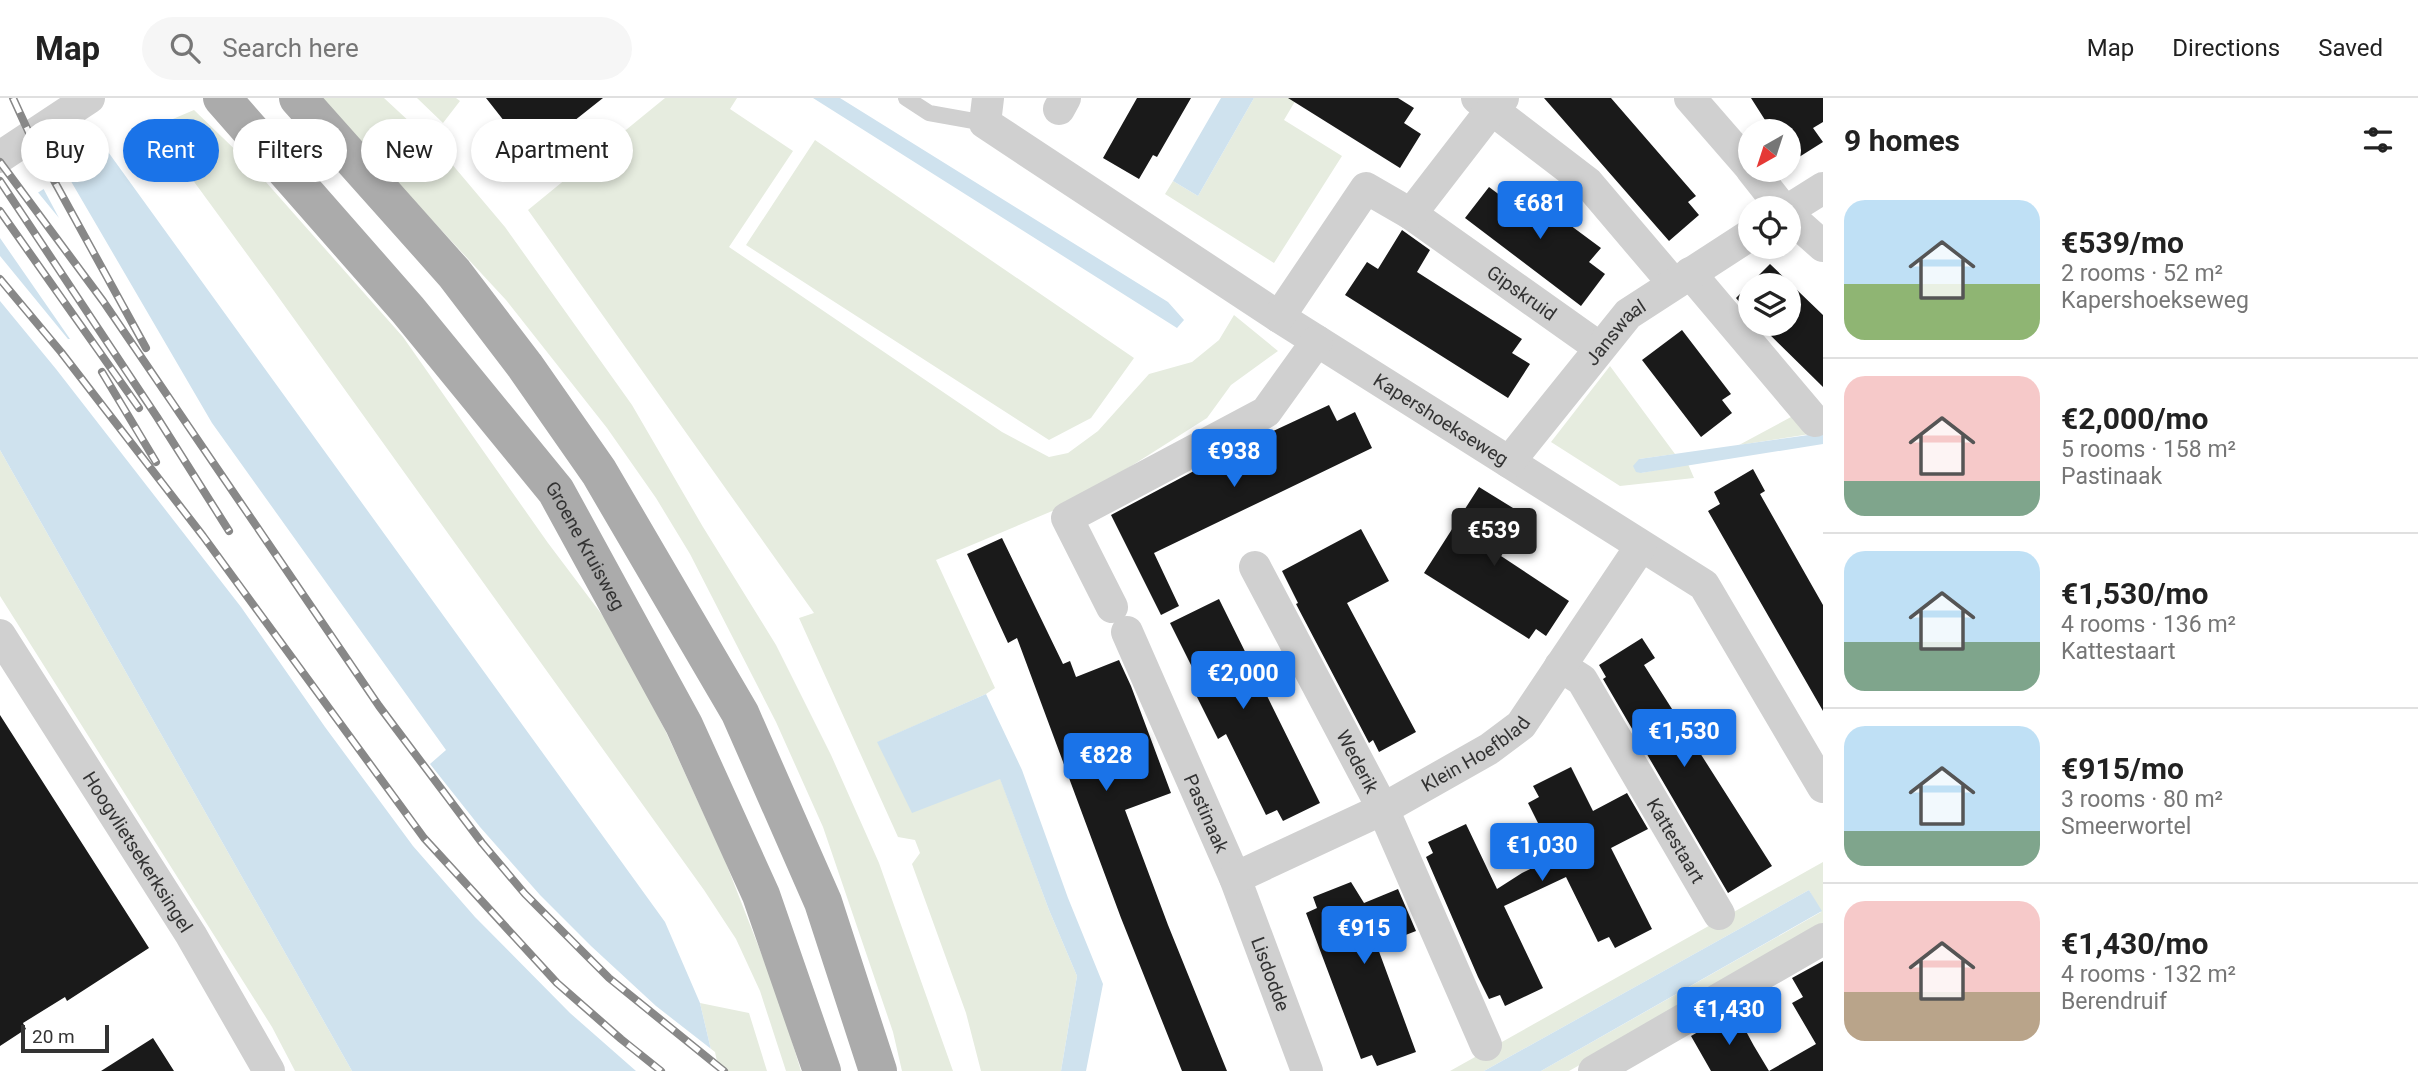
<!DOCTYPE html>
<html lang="en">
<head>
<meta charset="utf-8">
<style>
	:root { --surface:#fff; --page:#f6f6f6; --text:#222; --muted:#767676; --line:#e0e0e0; --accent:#1a73e8 }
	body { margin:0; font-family:Roboto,sans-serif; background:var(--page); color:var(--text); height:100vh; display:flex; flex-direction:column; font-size:26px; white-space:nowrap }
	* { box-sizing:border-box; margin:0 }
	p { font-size:23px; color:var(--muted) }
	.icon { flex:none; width:38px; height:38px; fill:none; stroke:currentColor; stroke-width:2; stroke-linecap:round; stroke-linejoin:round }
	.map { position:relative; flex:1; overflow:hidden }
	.panel { display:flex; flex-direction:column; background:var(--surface); width:595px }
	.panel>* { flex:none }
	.hud { position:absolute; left:21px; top:21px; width:665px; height:63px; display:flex; gap:14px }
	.needle { width:46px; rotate:219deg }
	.buttons { position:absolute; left:1738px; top:21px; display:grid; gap:14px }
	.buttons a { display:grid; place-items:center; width:63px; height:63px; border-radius:50%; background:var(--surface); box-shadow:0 4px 10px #0003; font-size:35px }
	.scale { position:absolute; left:21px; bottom:18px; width:88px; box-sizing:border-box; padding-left:7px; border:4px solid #333; border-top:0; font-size:19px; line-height:24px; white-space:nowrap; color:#333; -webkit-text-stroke:5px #fff; paint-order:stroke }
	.price { position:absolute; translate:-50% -60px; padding:0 16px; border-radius:7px; background:var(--accent); color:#fff; font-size:23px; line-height:46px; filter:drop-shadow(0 2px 4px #0008) }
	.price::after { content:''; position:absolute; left:50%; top:42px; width:21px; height:16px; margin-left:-10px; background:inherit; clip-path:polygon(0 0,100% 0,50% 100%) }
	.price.active { background:#222; color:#fff }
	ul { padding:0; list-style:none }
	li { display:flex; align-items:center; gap:21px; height:175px; padding:0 21px }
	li+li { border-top:2px solid var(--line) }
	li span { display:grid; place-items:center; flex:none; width:196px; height:140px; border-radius:21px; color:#555 }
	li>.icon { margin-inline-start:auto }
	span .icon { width:84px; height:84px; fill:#fffc; stroke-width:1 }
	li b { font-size:30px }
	h2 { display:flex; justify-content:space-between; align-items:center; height:84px; padding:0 21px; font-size:30px }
	.tag { padding:0 24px; border-radius:32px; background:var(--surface); box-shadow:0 4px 10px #0003; font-size:24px; line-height:63px }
	.tag.active { background:var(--accent); color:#fff }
	header { display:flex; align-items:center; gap:42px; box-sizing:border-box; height:98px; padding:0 35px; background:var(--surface); border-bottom:2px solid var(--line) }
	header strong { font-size:33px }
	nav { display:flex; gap:38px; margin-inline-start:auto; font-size:24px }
	.search { width:490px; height:63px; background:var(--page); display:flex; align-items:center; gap:18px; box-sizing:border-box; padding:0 24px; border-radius:38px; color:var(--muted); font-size:26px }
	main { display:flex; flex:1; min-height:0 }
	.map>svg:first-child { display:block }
	.green { fill:#e6ecdf }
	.water { fill:#cfe2ee }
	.pier { fill:#fff }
	.building { fill:#1a1a1a }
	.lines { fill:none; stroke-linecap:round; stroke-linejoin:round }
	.lane { stroke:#d0d0d0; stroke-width:16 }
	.street { stroke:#d0d0d0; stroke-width:32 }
	.primary { stroke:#ababab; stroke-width:38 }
	.rail-casing { stroke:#888; stroke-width:8 }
	.rail { stroke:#fff; stroke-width:5; stroke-dasharray:16; stroke-linecap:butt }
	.labels { text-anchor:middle; stroke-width:7; stroke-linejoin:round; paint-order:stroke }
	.street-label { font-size:19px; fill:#333; stroke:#fff }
</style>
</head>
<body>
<header>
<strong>Map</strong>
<div class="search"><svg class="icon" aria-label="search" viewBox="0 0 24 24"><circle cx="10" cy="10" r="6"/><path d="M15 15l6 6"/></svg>Search here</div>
<nav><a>Map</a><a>Directions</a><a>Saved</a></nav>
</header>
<main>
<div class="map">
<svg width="1823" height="973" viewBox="0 0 1823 973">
	<rect width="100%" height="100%" fill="#fff"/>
	<!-- green -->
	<path class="green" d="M319,0h65l56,52 65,77 127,178 71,122 73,118 55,110 48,108 74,208h-51l-9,-39 -70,-205 -47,-105 -86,-168 -34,-56 -49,-70 -101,-128z
		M417,0h39l4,3 -17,22z
		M665,0h72l-7,11 63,42 -64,96 273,185 47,25 19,-4 30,-22 51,-57 43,-12 27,-22 15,-25 44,36 -47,34 -24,33 -131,83 -140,59 59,128 -9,6 -108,48 122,36 49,132 28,66 -16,95h-80l-15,-58 -54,-149 8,-11 -5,-13 -17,-3 -99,-219 15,-5 -286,-403z
		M1254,0h43l-13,22 58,36 -68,107 -109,-69 8,-13 25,15z
		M194,12l56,54 153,173 145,206 64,85 53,102 59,128 55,141 22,72h-15l-26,-80 -24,-52 -32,-49 -430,-599 -120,-164z
		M815,42l319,218 -43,60 -42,22 -303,-195z
		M1610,268l65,88 -36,5 2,14 47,-9 6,14 -74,8 -69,-44z
		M1791,319h32v15l-84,13z
		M0,352l352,621h-57l-23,-44 -272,-431z
		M1823,764v67l-254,142h-28l280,-159 -12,-22 -325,181h-34z
		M700,905l49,10 18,58h-51z"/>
	<!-- water -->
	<path class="water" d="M813,0h27l328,204 16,18 -7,8z
		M1221,0h33l-56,98 -25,-15z
		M106,51l559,773 35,81 16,68h-364l-352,-621v-233z
		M1823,335v11l-182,29 -5,-1 -3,-6 6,-7z
		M986,596l36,76 46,128 35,86 -17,87h-25l16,-95 -28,-66 -49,-131 -88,34 -35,-71z
		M1809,792l13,21 -281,160h-57z"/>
	<!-- pier -->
	<path class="pier" d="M65,73l147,252 234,327 -16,14 50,63 60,68 51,51 65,60 59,46 4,19h-83l-66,-58 -95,-96 -62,-71 -88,-119 -84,-120 -185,-238 -56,-68v-45l68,83h2l-70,-101v-25l36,-23 23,28 -17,-32z"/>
	<!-- building -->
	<path class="building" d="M486,0h117l-72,57z
		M1137,0h54l-34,59 -4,-2 -14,24 -36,-21z
		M1288,0h110l16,10 -10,15 17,11 -21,34z
		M1544,0h67l85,98 -8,6 11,13 -30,26z
		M1751,0h72v24l-10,6 10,14 -35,22v-33h-16z
		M1516,87l85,63 -12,14 16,12 -24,32 -116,-88 24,-31 16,12z
		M1402,132l28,20 -13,22 105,67 -10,14 18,11 -22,34 -163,-103 22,-33 11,7z
		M1770,166l53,51v72l-64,-63h29v-39h-38v30l-14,-17z
		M1682,232l49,64 -9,6 10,13 -31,24 -59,-77z
		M1329,307l8,16 18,-9 17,36 -218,105 25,53 -18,9 -50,-100 130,-69z
		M1753,371l12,22 -5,3 63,111v106l-115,-200 12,-7 -6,-12z
		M1479,389l47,29 -25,40 68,45 -23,35 -10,-7 -7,10 -105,-66z
		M1361,431l28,52 -42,22 69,129 -37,20 -6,-12 -4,3 -73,-139 2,-1 -16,-32z
		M1002,440l61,126 7,-3 6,16 43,-17 12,26 40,107 -46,17 43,115 59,146h-45l-61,-153 -104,-280 -9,5 -41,-89z
		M1219,501l101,204 -37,18 -6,-11 -11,5 -40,-81 -8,5 -25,-50 8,-4 -31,-62z
		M1642,540l13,20 -11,7 128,201 -44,27 -125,-214 3,-2 -7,-12z
		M0,617l149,233 -82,53 -2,-4 -42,26 3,6 -26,17z
		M1571,669l22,44 34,-18 21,36 -37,19 41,81 -37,19 -6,-11 -11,5 -32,-65 -62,29 39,82 -38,18 -5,-11 -11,4 -11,-22 -52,-120 7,-4 -5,-11 38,-18 31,65 25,-16 33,-16 -27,-54 11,-6 -6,-11z
		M1351,784l13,21 34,-14 18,42 -39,15 39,106 -39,14 -5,-11 -11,4 -55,-146 11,-5 -4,-11z
		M1823,863v110h-54l47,-27 -24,-41 11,-6 -11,-19z
		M1735,913l19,35 15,25h-58l-20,-35z
		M153,940l21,33h-73z"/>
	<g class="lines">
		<!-- lane -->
		<path class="lane" d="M906,0l23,15 56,10"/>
		<!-- street -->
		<g class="street">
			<path id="s1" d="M988,0l-3,25 294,194 425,268 119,202"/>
			<path d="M1477,0l111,85 85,100"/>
			<path d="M1690,0l60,69"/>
			<path d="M1059,11l6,-11"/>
			<path d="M0,59l89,-59"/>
			<path d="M1752,72l30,38"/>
			<path d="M1788,112l35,-22"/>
			<path id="s2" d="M1411,116l189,134"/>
			<path d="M1788,117l35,31"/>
			<path d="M1690,175l125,148"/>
			<path d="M1279,219l87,-129 45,26 81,-105 11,-11"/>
			<path id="s3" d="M1509,364l119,-148 122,-79"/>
			<path id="s4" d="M1255,469l128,242 103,236"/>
			<path d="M1112,509l-45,-89 199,-106 51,-71"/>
			<path id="s5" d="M1127,534l108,246 72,193"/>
			<path id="s6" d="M0,537l191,300 78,136"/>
			<path id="s7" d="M1560,568l22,14 137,234"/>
			<path id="s8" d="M1235,780l148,-69 106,-60 32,-24 120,-179"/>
			<path d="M1594,973l229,-132"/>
		</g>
		<!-- primary -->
		<g class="primary">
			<path id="s9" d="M222,0l186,212 148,181 128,234 77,170 61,176"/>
			<path d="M298,0l156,175 71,93 74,106 141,241 83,189 55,169"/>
		</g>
		<defs>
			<path id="rail" d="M13,0l22,48 111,202
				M0,64l103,139 276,405 103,137 43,51 84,84 115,93
				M0,83l157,236 72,114
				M0,113l139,197
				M0,181l61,73 142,184 221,302 133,145 64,56 40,32
				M102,274l54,90"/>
		</defs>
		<!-- rail casing -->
		<use href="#rail" class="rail-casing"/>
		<!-- rail -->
		<use href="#rail" class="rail"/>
	</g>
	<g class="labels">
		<!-- street labels -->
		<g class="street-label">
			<text dy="7" stroke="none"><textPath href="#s2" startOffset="136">Gipskruid</textPath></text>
			<text dy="7" stroke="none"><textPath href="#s3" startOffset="168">Janswaal</textPath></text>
			<text dy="7" stroke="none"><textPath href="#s1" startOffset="569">Kapershoekseweg</textPath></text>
			<text dy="7" stroke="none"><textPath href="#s9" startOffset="578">Groene Kruisweg</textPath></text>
			<text dy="7" stroke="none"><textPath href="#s8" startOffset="271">Klein Hoefblad</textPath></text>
			<text dy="7" stroke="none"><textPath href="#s4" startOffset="220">Wederik</textPath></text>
			<text dy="7" stroke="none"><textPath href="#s5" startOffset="198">Pastinaak</textPath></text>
			<text dy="7" stroke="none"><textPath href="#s7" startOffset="212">Kattestaart</textPath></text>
			<text dy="7" stroke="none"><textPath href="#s6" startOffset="257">Hoogvlietsekerksingel</textPath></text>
			<text dy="7" stroke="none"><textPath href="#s5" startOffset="371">Lisdodde</textPath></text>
		</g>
	</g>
</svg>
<div class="buttons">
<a><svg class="needle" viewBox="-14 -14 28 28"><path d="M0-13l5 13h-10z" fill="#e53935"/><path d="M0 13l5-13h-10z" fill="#767676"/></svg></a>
<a><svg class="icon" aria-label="locate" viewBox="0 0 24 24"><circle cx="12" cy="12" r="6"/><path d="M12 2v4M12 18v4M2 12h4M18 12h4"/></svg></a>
<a><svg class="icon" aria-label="layers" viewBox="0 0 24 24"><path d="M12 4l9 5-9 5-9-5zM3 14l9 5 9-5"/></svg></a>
</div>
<div class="scale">20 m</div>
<b class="price" style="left:1540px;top:143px">€681</b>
<b class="price" style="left:1234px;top:391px">€938</b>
<b class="price active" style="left:1494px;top:470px">€539</b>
<b class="price" style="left:1243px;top:613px">€2,000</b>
<b class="price" style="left:1684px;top:671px">€1,530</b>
<b class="price" style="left:1106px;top:695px">€828</b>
<b class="price" style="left:1542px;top:785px">€1,030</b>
<b class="price" style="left:1364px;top:868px">€915</b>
<b class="price" style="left:1729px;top:949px">€1,430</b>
<div class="hud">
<a class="tag">Buy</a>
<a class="tag active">Rent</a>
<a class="tag">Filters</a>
<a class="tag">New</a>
<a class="tag">Apartment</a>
</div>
</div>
<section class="panel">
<h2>9 homes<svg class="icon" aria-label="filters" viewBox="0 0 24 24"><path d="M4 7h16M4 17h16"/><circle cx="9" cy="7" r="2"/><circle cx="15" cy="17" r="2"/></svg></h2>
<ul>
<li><span style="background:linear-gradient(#bfe0f5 60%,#8fb573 0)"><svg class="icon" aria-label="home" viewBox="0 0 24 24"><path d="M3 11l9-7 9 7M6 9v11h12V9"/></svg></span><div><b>€539/mo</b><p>2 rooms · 52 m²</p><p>Kapershoekseweg</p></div></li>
<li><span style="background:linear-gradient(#f6c9c9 75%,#7fa58c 0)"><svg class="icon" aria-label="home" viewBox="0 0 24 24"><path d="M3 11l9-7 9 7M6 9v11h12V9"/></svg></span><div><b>€2,000/mo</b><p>5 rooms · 158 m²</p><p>Pastinaak</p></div></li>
<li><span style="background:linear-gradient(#bfe0f5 65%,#7fa58c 0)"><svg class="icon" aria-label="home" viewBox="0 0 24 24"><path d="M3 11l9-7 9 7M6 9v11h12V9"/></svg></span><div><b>€1,530/mo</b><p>4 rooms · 136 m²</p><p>Kattestaart</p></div></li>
<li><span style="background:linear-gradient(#bfe0f5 75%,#7fa58c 0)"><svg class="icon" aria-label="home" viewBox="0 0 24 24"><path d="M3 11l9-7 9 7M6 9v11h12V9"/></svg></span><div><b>€915/mo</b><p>3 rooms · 80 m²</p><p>Smeerwortel</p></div></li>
<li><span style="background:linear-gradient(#f6c9c9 65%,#b9a48a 0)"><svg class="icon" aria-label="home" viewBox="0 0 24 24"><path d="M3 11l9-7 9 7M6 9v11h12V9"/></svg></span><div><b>€1,430/mo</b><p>4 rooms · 132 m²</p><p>Berendruif</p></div></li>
</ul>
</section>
</main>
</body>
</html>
